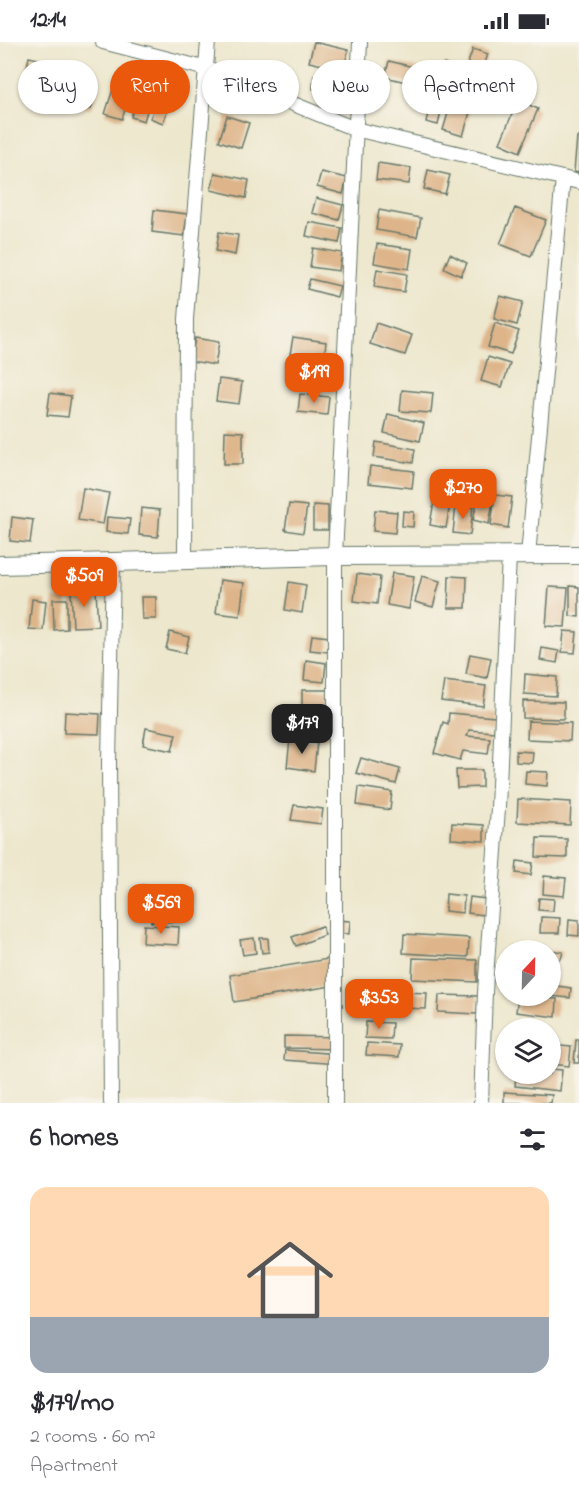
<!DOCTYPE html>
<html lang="en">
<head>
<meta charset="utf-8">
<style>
	:root { --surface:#fff; --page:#f2f2f3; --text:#2b2b33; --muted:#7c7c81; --accent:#ea580c }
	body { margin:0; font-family:"Indie Flower",sans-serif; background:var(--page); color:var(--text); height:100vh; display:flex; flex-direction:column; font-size:22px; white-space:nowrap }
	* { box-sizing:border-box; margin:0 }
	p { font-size:20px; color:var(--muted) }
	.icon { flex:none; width:33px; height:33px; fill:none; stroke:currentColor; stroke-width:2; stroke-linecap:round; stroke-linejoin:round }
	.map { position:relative; height:1061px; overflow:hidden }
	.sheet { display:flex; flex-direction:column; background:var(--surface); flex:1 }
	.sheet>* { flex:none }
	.top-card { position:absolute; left:18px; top:18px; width:543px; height:54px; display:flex; gap:12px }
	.needle { width:39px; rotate:22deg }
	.fabs { position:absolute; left:495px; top:898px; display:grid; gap:12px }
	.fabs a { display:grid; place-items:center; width:66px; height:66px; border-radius:50%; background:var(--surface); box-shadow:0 2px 4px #0004; font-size:30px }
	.price { position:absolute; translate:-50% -51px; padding:0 14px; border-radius:12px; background:var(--accent); color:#fff; font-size:20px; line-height:39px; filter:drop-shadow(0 2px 3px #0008) }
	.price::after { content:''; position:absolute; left:50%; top:36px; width:18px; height:14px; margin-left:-9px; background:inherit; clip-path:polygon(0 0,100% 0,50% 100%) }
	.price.active { background:#222; color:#fff }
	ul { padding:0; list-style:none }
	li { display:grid; align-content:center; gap:12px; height:318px; padding:0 30px }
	li span { display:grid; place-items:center; height:186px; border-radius:18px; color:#555 }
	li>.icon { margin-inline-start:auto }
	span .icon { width:108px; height:108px; fill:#fffc; stroke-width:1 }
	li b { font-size:26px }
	h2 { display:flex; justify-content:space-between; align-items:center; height:72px; padding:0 30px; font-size:26px }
	.chip { padding:0 21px; border-radius:27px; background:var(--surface); box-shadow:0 2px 4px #0004; font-size:21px; line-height:54px }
	.chip.active { background:var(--accent); color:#fff }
	.status { display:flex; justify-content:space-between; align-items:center; height:42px; padding:0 30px; background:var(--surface); direction:ltr }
	.status svg { height:16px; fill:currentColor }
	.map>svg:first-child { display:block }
	.building { fill:#deb58a }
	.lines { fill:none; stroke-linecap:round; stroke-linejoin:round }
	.minor-casing { stroke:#67786a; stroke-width:16 }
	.tertiary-casing { stroke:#67786a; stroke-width:20 }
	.minor { stroke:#fff; stroke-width:14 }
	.tertiary { stroke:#fff; stroke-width:18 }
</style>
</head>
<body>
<div class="status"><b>12:14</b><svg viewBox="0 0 49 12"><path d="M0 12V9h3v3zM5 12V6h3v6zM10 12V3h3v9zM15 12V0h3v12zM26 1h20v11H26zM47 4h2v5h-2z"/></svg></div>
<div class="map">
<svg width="579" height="1061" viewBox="0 0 579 1061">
	<rect width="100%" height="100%" fill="#f7f3e8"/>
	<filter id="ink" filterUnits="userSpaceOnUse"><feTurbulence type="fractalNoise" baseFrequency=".0167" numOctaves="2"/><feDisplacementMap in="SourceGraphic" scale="12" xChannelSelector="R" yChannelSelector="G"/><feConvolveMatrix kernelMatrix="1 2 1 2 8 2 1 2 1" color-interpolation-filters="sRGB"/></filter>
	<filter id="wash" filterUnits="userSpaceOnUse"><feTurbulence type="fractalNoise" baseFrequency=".008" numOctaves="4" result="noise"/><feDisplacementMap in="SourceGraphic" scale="24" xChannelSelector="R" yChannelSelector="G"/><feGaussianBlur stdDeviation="1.35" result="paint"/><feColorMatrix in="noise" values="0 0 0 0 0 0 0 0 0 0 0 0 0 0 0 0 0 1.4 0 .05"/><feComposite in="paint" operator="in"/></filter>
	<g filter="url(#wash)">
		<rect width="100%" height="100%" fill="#ede7cd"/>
		<g id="blocks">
			<!-- building -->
			<path class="building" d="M314,0l34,8 -4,20 -35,-8z
				M473,7l15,5 -10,30 -16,-5z
				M29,15l14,3 -7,34 -14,-3z
				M389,19l45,11 -3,16 -46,-11z
				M444,22l13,5 -9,26 -13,-5z
				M50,23l17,5 -7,30 -18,-4z
				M314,33l22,3 -2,14 -21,-3z
				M79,38l19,5 -7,24 -19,-5z
				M113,47l17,6 -8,24 -17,-5z
				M138,52l13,4 -7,23 -13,-4z
				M432,54l12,2 -6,27 -12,-3z
				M453,54l20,6 -10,34 -20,-6z
				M158,57l12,5 -7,19 -13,-5z
				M518,58l20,9 -18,43 -20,-9z
				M227,74l22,7 -8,25 -22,-7z
				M577,95h2v36l-5,-1z
				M378,121l33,5 -2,16 -33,-4z
				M428,128l22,5 -5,19 -21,-5z
				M321,130l26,6 -4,16 -26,-7z
				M215,131l34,7 -3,18 -35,-8z
				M316,156l27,7 -4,15 -27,-7z
				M515,166l31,12 -15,36 -31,-12z
				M154,168l33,4 -3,22 -32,-4z
				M379,168l42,8 -4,19 -41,-7z
				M309,180l33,6 -3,15 -33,-7z
				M219,190l19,3 -3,20 -19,-4z
				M377,202l35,5 -3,20 -35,-6z
				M313,206l29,5 -3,18 -29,-4z
				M450,212l17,9 -6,13 -17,-8z
				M377,227l30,5 -3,18 -30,-5z
				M310,237l30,7 -3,11 -30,-8z
				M500,254l23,6 -6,23 -23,-6z
				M376,281l36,12 -7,20 -35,-11z
				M495,281l24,8 -8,23 -23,-7z
				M293,295l33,5 -2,17 -34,-5z
				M195,296l24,4 -4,23 -24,-4z
				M488,315l22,7 -8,23 -21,-6z
				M219,337l23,3 -3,22 -23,-3z
				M402,348l31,3 -2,20 -31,-2z
				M50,351l21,3 -3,21 -21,-2z
				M300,352l29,3 -2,18 -29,-3z
				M388,372l36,9 -4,18 -36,-8z
				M225,389l18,1v32h-19z
				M376,400l39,7 -2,14 -39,-6z
				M370,424l44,5 -2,17 -44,-5z
				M83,446l26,5 -6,31 -25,-4z
				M479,450l15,3 -5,29 -16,-4z
				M435,453l16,2 -5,31 -16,-3z
				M495,453l17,2 -4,31 -17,-3z
				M289,462l18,2 -4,27 -18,-3z
				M456,462l17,2 -3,29 -17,-2z
				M313,463l15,1v24h-15z
				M141,466l19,2 -2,27 -19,-2z
				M375,468l22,2 -2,21 -22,-2z
				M403,469l11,1 -1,15 -11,-1z
				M12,475l21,3 -3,23 -20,-2z
				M107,475l23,2 -2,15 -22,-2z
				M392,531l22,3 -5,33 -22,-4z
				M357,532l23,3 -3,27 -23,-3z
				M422,534l18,5 -7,26 -18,-5z
				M449,534l18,1 -1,31h-18z
				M220,538l24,3 -4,33 -24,-3z
				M289,540l17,3 -4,28 -17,-3z
				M570,544l9,1v30l-9,-1z
				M549,545l19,1 -3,39 -19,-1z
				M96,548l2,36 -25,1 -2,-36z
				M141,555h15v22h-14z
				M32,557l14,2 -3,29 -14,-1z
				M53,557h14v30l-13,1z
				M564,589l13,1 -2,21 -13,-1z
				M170,590l19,5 -4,16 -19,-4z
				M312,593l17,2 -1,15 -18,-2z
				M542,606l17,3 -2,12 -17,-3z
				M470,612l21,4 -4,20 -21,-4z
				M306,618l20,3 -2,19 -20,-2z
				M525,632l32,3 -1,19 -32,-2z
				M444,639l42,5 -3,20 -42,-5z
				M302,648h27v16l-27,1z
				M523,659l41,1v17l-41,-1z
				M65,670l35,2 -1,20 -35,-1z
				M449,671l46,4 -1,15 -25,-2 -2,6 23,2 -2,16 -25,-3 -3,9 -26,-7 9,-31 5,2z
				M307,677l26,6 -3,14 -26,-5z
				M528,679l43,2 -1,18 -43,-2z
				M146,686l30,6 -4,17 -29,-6z
				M290,697l27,3 -3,29 -27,-4z
				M516,709l17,1 -1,11 -16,-1z
				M361,716l39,11 -4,15 -40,-11z
				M456,728h26v17l-25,1z
				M526,729l22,1 -1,14 -22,-2z
				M359,745l33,5 -2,18 -33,-5z
				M518,757l53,3 -1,23 -53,-3z
				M294,763l29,4 -2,15 -30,-4z
				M452,781l32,2v16l-33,-2z
				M537,796l30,1v19l-31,-1z
				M517,819l16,2 -2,12 -15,-2z
				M544,834l22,2 -2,18 -21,-2z
				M141,843l34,3 -2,16 -34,-2z
				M180,847h14l-1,15h-13z
				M446,852l18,2 -1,17 -18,-2z
				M470,855l16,2 -2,16 -16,-2z
				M539,856l15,1 -1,12 -15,-1z
				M151,865h29l1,14 -30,1z
				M541,875l19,1 -1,15h-19z
				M569,877l10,1v16l-11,-1z
				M335,878l15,1 -1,13 -15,-1z
				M144,883l35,2 -1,18 -35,-2z
				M322,884l3,9 -29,11 -4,-9z
				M404,892l65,4 -1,19 -65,-4z
				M254,896l2,15 -13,2 -3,-15z
				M260,896h8l1,14 -7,1z
				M551,908l12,2 -2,7 -11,-1z
				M334,916l4,27 -104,17 -4,-27z
				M413,916l64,2v22l-65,-3z
				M550,943l21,3 -1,10 -20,-2z
				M404,950l23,1 -1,16 -23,-1z
				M439,953l39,1 -1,18 -39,-2z
				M518,954l39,3 -1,18 -40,-5z
				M366,980l26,1 -1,16 -26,-1z
				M284,994l57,1v12l-57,-1z
				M576,998h3v23h-5z
				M367,1001l33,2 -1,12 -33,-2z
				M550,1003l21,2 -2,19 -19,-2z
				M285,1008l55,4 -1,10 -55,-4z
				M550,1027l12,1 -2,21 -45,-5 1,-12h34z
				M504,1050l48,3 -1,8h-47z"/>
		</g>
	</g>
	<g filter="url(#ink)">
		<use href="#blocks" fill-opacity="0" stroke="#67786a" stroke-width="1.5"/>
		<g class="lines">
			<defs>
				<path id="minor" d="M103,0l104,27 148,60 224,53
					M528,513l35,-377
					M185,517l1,-240 22,-277
					M111,1061l-2,-341 4,-202
					M335,1061v-547l25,-514
					M481,1061l4,-111 13,-184 11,-253"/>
				<path id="tertiary" d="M0,523l335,-9 244,-1"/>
			</defs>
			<!-- minor casing -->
			<use href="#minor" class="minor-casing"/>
			<!-- tertiary casing -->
			<use href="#tertiary" class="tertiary-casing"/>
			<!-- minor -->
			<use href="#minor" class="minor"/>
			<!-- tertiary -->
			<use href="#tertiary" class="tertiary"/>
		</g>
	</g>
</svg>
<div class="fabs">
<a><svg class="needle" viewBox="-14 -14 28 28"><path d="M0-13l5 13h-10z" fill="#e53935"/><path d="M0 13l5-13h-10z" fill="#7c7c81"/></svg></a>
<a><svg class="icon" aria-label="layers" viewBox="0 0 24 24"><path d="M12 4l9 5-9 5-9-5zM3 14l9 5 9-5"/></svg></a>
</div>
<b class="price" style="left:314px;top:362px">$199</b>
<b class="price" style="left:463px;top:478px">$270</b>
<b class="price" style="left:84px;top:566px">$509</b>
<b class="price active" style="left:302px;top:713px">$179</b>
<b class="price" style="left:161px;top:893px">$569</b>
<b class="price" style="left:379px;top:988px">$353</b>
<div class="top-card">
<a class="chip">Buy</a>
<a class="chip active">Rent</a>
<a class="chip">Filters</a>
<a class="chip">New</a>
<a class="chip">Apartment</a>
</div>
</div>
<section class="sheet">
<h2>6 homes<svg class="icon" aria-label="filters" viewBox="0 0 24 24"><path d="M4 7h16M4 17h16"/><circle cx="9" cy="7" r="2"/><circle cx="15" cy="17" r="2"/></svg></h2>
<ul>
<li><span style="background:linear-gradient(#ffd9b3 70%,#9aa5b1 0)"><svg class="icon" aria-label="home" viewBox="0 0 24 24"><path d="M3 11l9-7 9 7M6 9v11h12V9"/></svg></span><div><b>$179/mo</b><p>2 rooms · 60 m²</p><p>Apartment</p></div></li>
</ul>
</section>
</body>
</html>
